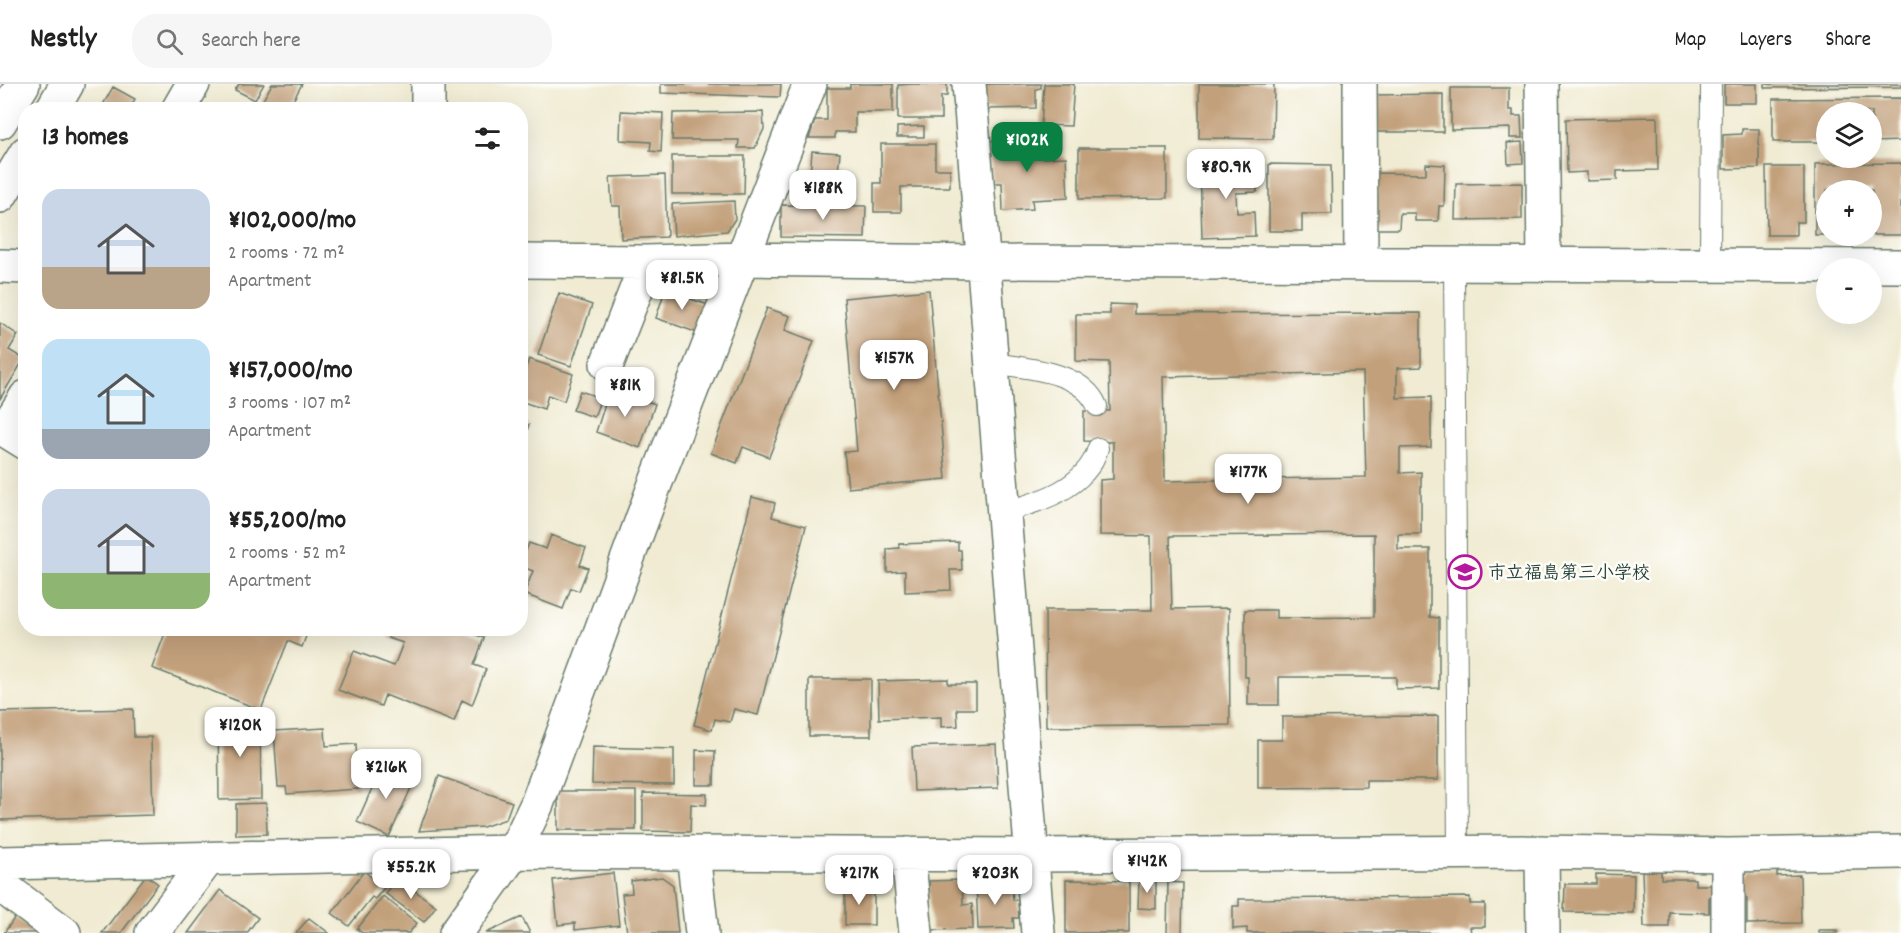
<!DOCTYPE html>
<html lang="en">
<head>
<meta charset="utf-8">
<style>
	:root { --surface:#fff; --page:#f6f6f6; --text:#222; --muted:#767676; --line:#e0e0e0; --accent:#0b8043 }
	body { margin:0; font-family:Dekko,"Klee One",sans-serif; background:var(--page); color:var(--text); height:100vh; display:flex; flex-direction:column; font-size:22px; white-space:nowrap }
	* { box-sizing:border-box; margin:0 }
	p { font-size:20px; color:var(--muted) }
	.icon { flex:none; width:33px; height:33px; fill:none; stroke:currentColor; stroke-width:2; stroke-linecap:round; stroke-linejoin:round }
	.map { position:relative; flex:1; overflow:hidden }
	.side { position:absolute; left:18px; top:18px; width:510px; height:534px; display:flex; flex-direction:column; background:var(--surface); border-radius:24px; box-shadow:0 6px 24px #0002 }
	.side>* { flex:none }
	.buttons { position:absolute; left:1816px; top:18px; display:grid; gap:12px }
	.buttons a { display:grid; place-items:center; width:66px; height:66px; border-radius:50%; background:var(--surface); box-shadow:0 6px 24px #0002; font-size:30px }
	.price { position:absolute; translate:-50% -51px; padding:0 14px; border-radius:12px; background:#fff; color:#222; font-size:20px; line-height:39px; filter:drop-shadow(0 2px 3px #0008) }
	.price::after { content:''; position:absolute; left:50%; top:36px; width:18px; height:14px; margin-left:-9px; background:inherit; clip-path:polygon(0 0,100% 0,50% 100%) }
	.price.selected { background:var(--accent); color:#fff }
	ul { padding:0; list-style:none }
	li { display:flex; align-items:center; gap:18px; height:150px; padding:0 24px }
	li span { display:grid; place-items:center; flex:none; width:168px; height:120px; border-radius:18px; color:#555 }
	li>.icon { margin-inline-start:auto }
	span .icon { width:72px; height:72px; fill:#fffc; stroke-width:1 }
	li b { font-size:26px }
	h2 { display:flex; justify-content:space-between; align-items:center; height:72px; padding:0 24px; font-size:26px }
	header { display:flex; align-items:center; gap:36px; box-sizing:border-box; height:84px; padding:0 30px; background:var(--surface); border-bottom:2px solid var(--line) }
	header strong { font-size:28px }
	nav { display:flex; gap:33px; margin-inline-start:auto; font-size:21px }
	.search { width:420px; height:54px; background:var(--page); display:flex; align-items:center; gap:15px; box-sizing:border-box; padding:0 21px; border-radius:24px; color:var(--muted); font-size:22px }
	.map>svg:first-child { display:block }
	.building { fill:#c3a07b; fill-rule:evenodd }
	.lines { fill:none; stroke-linecap:round; stroke-linejoin:round }
	.service-casing { stroke:#687a6b; stroke-width:22 }
	.minor-casing { stroke:#687a6b; stroke-width:36 }
	.tertiary-casing { stroke:#687a6b; stroke-width:36 }
	.service { stroke:#fff; stroke-width:20 }
	.minor { stroke:#fff; stroke-width:33 }
	.tertiary { stroke:#fff; stroke-width:33 }
	.labels { text-anchor:middle; stroke-width:5; stroke-linejoin:round; paint-order:stroke }
	.poi-label { font-size:18px; font-weight:bold; fill:#1f3d34; stroke:#fdfcf7; text-anchor:start }
</style>
</head>
<body>
<header>
<strong>Nestly</strong>
<div class="search"><svg class="icon" aria-label="search" viewBox="0 0 24 24"><circle cx="10" cy="10" r="6"/><path d="M15 15l6 6"/></svg>Search here</div>
<nav><a>Map</a><a>Layers</a><a>Share</a></nav>
</header>
<div class="map">
<svg width="1901" height="849" viewBox="0 0 1901 849">
	<rect width="100%" height="100%" fill="#fdfcf7"/>
	<filter id="ink" filterUnits="userSpaceOnUse"><feTurbulence type="fractalNoise" baseFrequency=".0167" numOctaves="2"/><feDisplacementMap in="SourceGraphic" scale="12" xChannelSelector="R" yChannelSelector="G"/><feConvolveMatrix kernelMatrix="1 2 1 2 8 2 1 2 1" color-interpolation-filters="sRGB"/></filter>
	<filter id="wash" filterUnits="userSpaceOnUse"><feTurbulence type="fractalNoise" baseFrequency=".008" numOctaves="4" result="noise"/><feDisplacementMap in="SourceGraphic" scale="24" xChannelSelector="R" yChannelSelector="G"/><feGaussianBlur stdDeviation="1.35" result="paint"/><feColorMatrix in="noise" values="0 0 0 0 0 0 0 0 0 0 0 0 0 0 0 0 0 1.4 0 .05"/><feComposite in="paint" operator="in"/></filter>
	<g filter="url(#wash)">
		<rect width="100%" height="100%" fill="#f0ebd2"/>
		<g id="blocks">
			<!-- building -->
			<path class="building" d="M239,0h25l-9,16 -20,-10z
				M272,0h30l-14,26 -29,-3z
				M661,0h120l-1,13 -119,-4z
				M850,0h43v28h-38v20h-20v6h-26l6,-18h12v-32h23z
				M913,0h34v12h-6v23h-43v-34z
				M991,0h50v4l-5,1v19l-52,1 -1,-24z
				M1044,0h30l-3,42 -30,-1z
				M1199,0h75l-1,55 -74,-1z
				M1724,0h33v19h-33z
				M1765,0h136v3l-136,1z
				M113,3l22,12 -6,11h-29z
				M1451,4h58v22h4v6h8l1,22h-12v-10l-59,2z
				M1443,10v38h-66l-1,-37z
				M1901,14v43l-29,1v-30h-45v30h-54v-43z
				M621,27l42,2 -2,39 -11,-1 1,-9 -31,-2z
				M763,28l1,17 -9,19h-17l1,-8h-67l1,-27z
				M1657,33l1,53 -41,1v9l-30,1v-9l-20,1 -1,-54z
				M924,42v11h-27v-10z
				M1742,45h17v39l-36,1v-34l19,-1z
				M1042,54l1,20 23,-1 2,41 -36,2 1,9 -30,2 -1,-28h-9l-5,-42z
				M1522,58l1,21 -15,1 -1,-21z
				M881,60h54v25h15v18h-49v25h-27v-29h7z
				M1079,64h88v50l-88,1z
				M812,67l28,2 -4,38 -27,-3z
				M672,72h73l-1,38h-72z
				M1901,79v72h-29v-45h-45v45h-12v-71z
				M1269,80l62,1 1,49h-30v17h-33z
				M1426,80l19,1 -1,41h-5l-1,15h-23v-8h-15l-1,16h-24l2,-56 49,1z
				M1257,81v27l-21,1 1,20 17,-1 1,24 -53,2 -2,-72z
				M1766,83h38v55h-8v13h-29z
				M665,91l2,62 -46,2 -1,-33h-8l-2,-29z
				M1522,99v36l-67,1 1,-36z
				M734,117l1,18 -8,12 -53,5 -2,-32z
				M781,121l85,1 -1,32 -84,-1z
				M665,206l43,15 -10,28 -42,-15z
				M929,206l17,189 -98,9 -4,-36 13,-1 -13,-153z
				M559,209l33,12 -21,61 -33,-11z
				M1110,220l24,1v9l287,-1v54l-24,1v30l34,-1v50l-31,1v25l21,-1v62h-23v15h32v68l9,1v70l-43,1v-12h-117v28h-31v-28h-3v-67h31v8l98,-1v-83l-204,2 2,73 57,-1 1,117 -184,2 -1,-117h107l-1,-74 -51,-1v-55l13,-1v-37l-29,-1v-30h26l-1,-49 -33,-1v-47h34zM1363,288l3,105 -201,4 -2,-104z
				M767,224l23,8 -5,14 29,11 -45,116 -26,-10 -6,16 -26,-10z
				M0,239l18,12 -9,15 15,9 -24,40z
				M529,275l44,15 -9,27 -16,-6 -4,14 -24,-8v-17z
				M610,305l45,15 -15,44 -44,-16z
				M580,307l21,7 -7,19 -21,-7z
				M520,338l9,3 -8,24h-1z
				M752,413l23,6 -3,14 34,9 -48,189 -24,-6 -4,13 -15,-3 -3,11 -18,-5z
				M551,451l35,13 -6,17 8,3 -9,23 -8,-3 -8,21 -39,-15 9,-23 -13,-5 9,-23 17,6z
				M958,458v8h3l1,20h-12l1,20 -46,2v-21l-18,1v-23l12,-1v-4z
				M167,544h142l-7,19 -14,-6 -27,69 -109,-42z
				M392,544h67l25,10 -10,27 12,4 -14,36 -10,-5 -8,22 -69,-27 -4,11 -43,-16 16,-39 40,15 9,-23 -15,-5z
				M809,595h62v57h-62z
				M948,595v5h28v25h-19l1,17 -17,1v-10l-62,2 -1,-38z
				M133,625l1,28h17l2,78 -153,5v-108z
				M260,631l1,84 -42,1 -1,-84z
				M1438,632v64h-72v7l-108,1v-48h24v-23z
				M325,644l1,18 30,-2 2,45 -71,5 -1,-7h-8l-4,-56z
				M996,660l2,44 -84,3 -2,-44z
				M593,663l81,2v36l-82,-1z
				M696,666l19,1 -1,34h-18z
				M383,680l32,15 -26,58 -32,-15z
				M439,692l73,26 -6,17 -23,8 -64,4z
				M558,707h78v39h-78z
				M643,709l64,1 -1,11 -15,-1 -1,28 -47,-1z
				M266,719l1,31 -31,1v-31z
				M1777,786v6l23,-1 1,48 -54,1v-26h-9v-14l9,-13z
				M364,787l20,17 -9,11 -3,-2 -23,29 -17,-13z
				M1642,787h19v8h34v6h19v12h-5v16l-40,-1v15h-25z
				M613,789l6,52 -44,5v-7l-17,2 -5,-45z
				M1596,790l38,1 -1,38 -69,-1 1,-28h31z
				M146,791l12,9 -37,49h-19z
				M662,793l11,8 5,48h-51l-5,-39 10,-1 -1,-12z
				M397,794l39,28 -12,16 -39,-29z
				M1139,795h17v30l-18,-1z
				M962,796l1,25 9,-1 1,25 -42,1 -2,-49z
				M1066,796l63,1v52h-63z
				M976,797h26l1,9h9l1,10h5l1,18h-6l1,10 -36,1z
				M1168,798l15,1 -1,50h-15z
				M845,803h29v38h-29z
				M220,806l38,28 -11,15h-59z
				M383,812l34,27 -8,10h-47l-5,-4z
				M1470,813v7h15v23h-15l1,6h-224v-5l-14,1v-23h6v-7z
				M15,833l22,16h-33z
				M522,833l8,16h-44z
				M309,834l20,15h-33z
				M1819,846h19v3h-19z"/>
		</g>
	</g>
	<g filter="url(#ink)">
		<use href="#blocks" fill-opacity="0" stroke="#687a6b" stroke-width="1.5"/>
		<g class="lines">
			<defs>
				<path id="service" d="M1454,179l4,590
					M1710,181l1,-181
					M991,279c32,5 91,7 106,43
					M1003,428c35,-9 84,-24 95,-64"/>
				<path id="minor" d="M969,0l69,849
					M1360,0l1,179
					M1542,0l2,179
					M178,26l15,-26
					M428,26v-26
					M520,177l127,1 94,-3 241,3 919,4
					M0,182l26,1
					M607,280l40,-102
					M26,313l-21,33 21,13
					M1542,768l1,81
					M693,769l9,80
					M908,770l8,79
					M1728,771v78
					M0,779l514,-11 517,3 511,-3 186,3 173,-3
					M3,803l61,46
					M152,849l56,-74
					M456,849l58,-81 23,-48 117,-317 156,-403"/>
				<path id="tertiary" d="M52,26l15,-26
					M0,38l23,-38
					M0,112l26,-43"/>
			</defs>
			<!-- service casing -->
			<use href="#service" class="service-casing"/>
			<!-- minor casing -->
			<use href="#minor" class="minor-casing"/>
			<!-- tertiary casing -->
			<use href="#tertiary" class="tertiary-casing"/>
			<!-- service -->
			<use href="#service" class="service"/>
			<!-- minor -->
			<use href="#minor" class="minor"/>
			<!-- tertiary -->
			<use href="#tertiary" class="tertiary"/>
		</g>
	</g>
	<!-- icons -->
	<defs>
		<symbol id="school-ring" viewBox="-11 -11 22 22"><circle r="9.5" fill="#fdfcf7" stroke="#b5179e" stroke-width="1.5"/><path d="M0-5L7-2L0 1L-7-2ZM-4 1L0 2.5L4 1V4Q0 6-4 4Z" fill="#b5179e"/></symbol>
	</defs>
	<g fill-rule="evenodd">
		<use href="#school-ring" x="1446" y="469" width="38" height="38"/>
	</g>
	<g class="labels">
		<!-- poi labels -->
		<g class="poi-label">
			<text x="1488" y="494">市立福島第三小学校</text>
		</g>
	</g>
</svg>
<div class="buttons">
<a><svg class="icon" aria-label="layers" viewBox="0 0 24 24"><path d="M12 4l9 5-9 5-9-5zM3 14l9 5 9-5"/></svg></a>
<a>+</a>
<a>−</a>
</div>
<b class="price selected" style="left:1027px;top:89px">¥102K</b>
<b class="price" style="left:1226px;top:116px">¥80.9K</b>
<b class="price" style="left:823px;top:137px">¥188K</b>
<b class="price" style="left:682px;top:227px">¥81.5K</b>
<b class="price" style="left:894px;top:307px">¥157K</b>
<b class="price" style="left:625px;top:334px">¥81K</b>
<b class="price" style="left:1248px;top:421px">¥177K</b>
<b class="price" style="left:240px;top:674px">¥120K</b>
<b class="price" style="left:386px;top:716px">¥216K</b>
<b class="price" style="left:1147px;top:810px">¥142K</b>
<b class="price" style="left:411px;top:816px">¥55.2K</b>
<b class="price" style="left:859px;top:822px">¥217K</b>
<b class="price" style="left:995px;top:822px">¥203K</b>
<section class="side">
<h2>13 homes<svg class="icon" aria-label="filters" viewBox="0 0 24 24"><path d="M4 7h16M4 17h16"/><circle cx="9" cy="7" r="2"/><circle cx="15" cy="17" r="2"/></svg></h2>
<ul>
<li><span style="background:linear-gradient(#c9d6e8 65%,#b9a48a 0)"><svg class="icon" aria-label="home" viewBox="0 0 24 24"><path d="M3 11l9-7 9 7M6 9v11h12V9"/></svg></span><div><b>¥102,000/mo</b><p>2 rooms · 72 m²</p><p>Apartment</p></div></li>
<li><span style="background:linear-gradient(#bfe0f5 75%,#9aa5b1 0)"><svg class="icon" aria-label="home" viewBox="0 0 24 24"><path d="M3 11l9-7 9 7M6 9v11h12V9"/></svg></span><div><b>¥157,000/mo</b><p>3 rooms · 107 m²</p><p>Apartment</p></div></li>
<li><span style="background:linear-gradient(#c9d6e8 70%,#8fb573 0)"><svg class="icon" aria-label="home" viewBox="0 0 24 24"><path d="M3 11l9-7 9 7M6 9v11h12V9"/></svg></span><div><b>¥55,200/mo</b><p>2 rooms · 52 m²</p><p>Apartment</p></div></li>
</ul>
</section>
</div>
</body>
</html>
